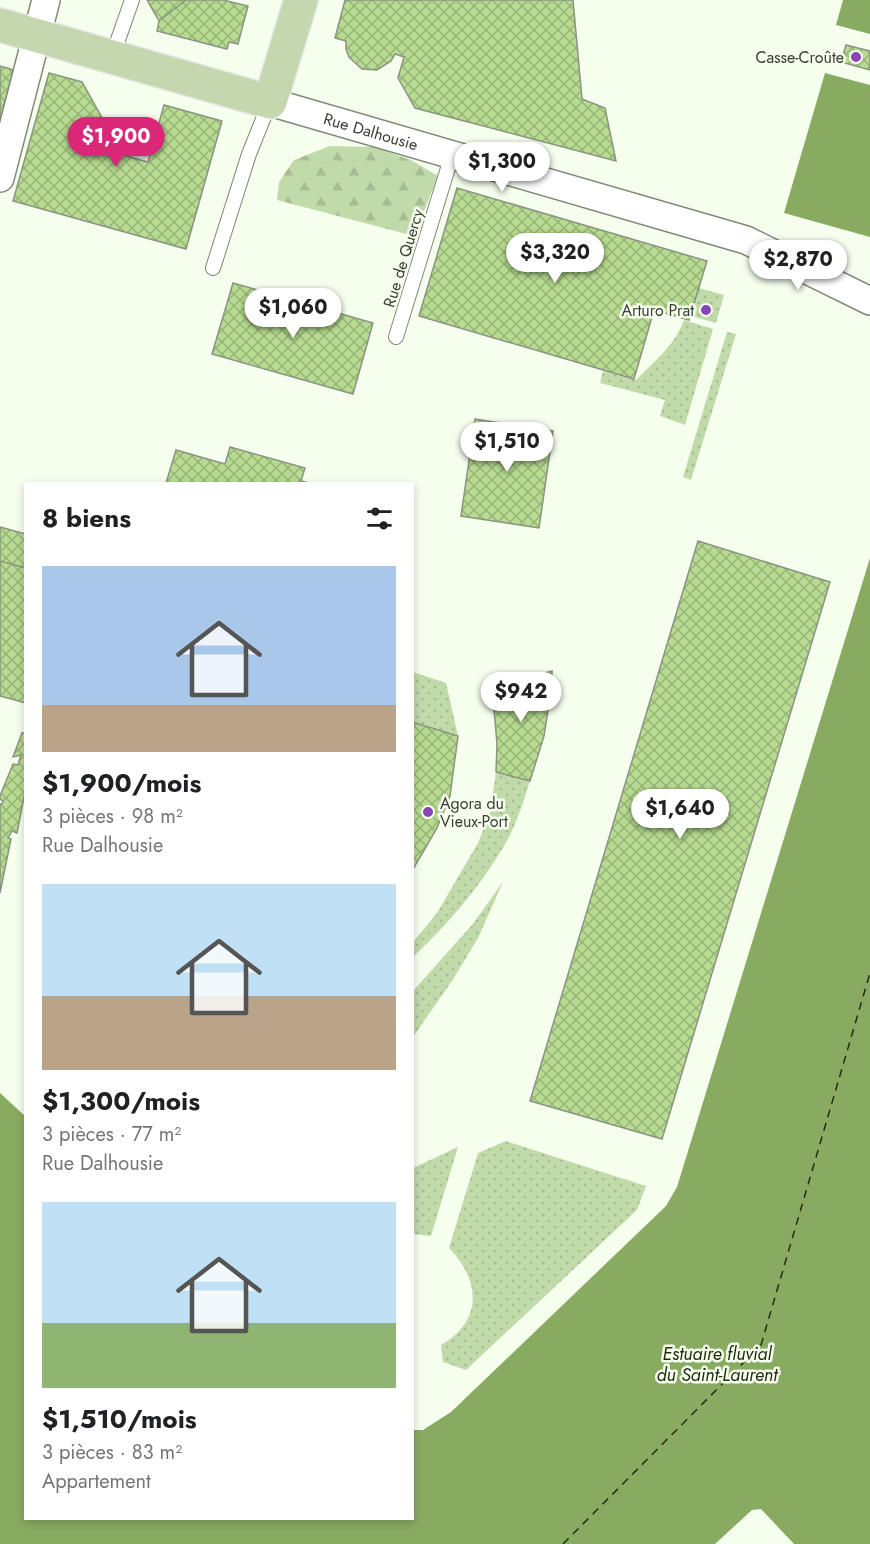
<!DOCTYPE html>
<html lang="fr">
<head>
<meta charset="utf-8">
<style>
	:root { --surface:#fff; --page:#f2f2f2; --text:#202124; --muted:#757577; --accent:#db2777 }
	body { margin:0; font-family:Jost,sans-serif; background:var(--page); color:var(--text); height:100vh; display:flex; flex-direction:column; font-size:22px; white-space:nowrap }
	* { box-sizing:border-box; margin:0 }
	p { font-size:20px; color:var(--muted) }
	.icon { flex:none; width:33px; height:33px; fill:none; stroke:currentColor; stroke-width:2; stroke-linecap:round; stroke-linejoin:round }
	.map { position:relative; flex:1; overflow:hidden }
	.sheet { position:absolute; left:24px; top:482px; width:390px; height:1038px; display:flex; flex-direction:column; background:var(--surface); border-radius:0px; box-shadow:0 3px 9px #0003 }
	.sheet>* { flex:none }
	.price { position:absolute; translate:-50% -51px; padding:0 14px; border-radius:21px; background:#fff; color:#222; font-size:20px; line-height:39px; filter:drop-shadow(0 2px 3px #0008) }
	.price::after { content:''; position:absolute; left:50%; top:36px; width:18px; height:14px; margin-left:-9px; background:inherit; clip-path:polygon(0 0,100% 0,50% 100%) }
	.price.current { background:var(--accent); color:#fff }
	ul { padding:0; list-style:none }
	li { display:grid; align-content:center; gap:12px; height:318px; padding:0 18px }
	li span { display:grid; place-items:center; height:186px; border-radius:0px; color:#555 }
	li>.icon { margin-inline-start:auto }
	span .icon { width:108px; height:108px; fill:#fffc; stroke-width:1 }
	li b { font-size:26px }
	h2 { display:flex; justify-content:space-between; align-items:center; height:72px; padding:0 18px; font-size:26px }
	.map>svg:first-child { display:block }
	.grass { fill:url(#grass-dots) }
	.forest { fill:url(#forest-firs) }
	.water { fill:#88ab61 }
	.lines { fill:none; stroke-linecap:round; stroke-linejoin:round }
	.ferry { stroke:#202e0f; stroke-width:1.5; stroke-dasharray:8 6; stroke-linecap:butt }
	.building { fill:url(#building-cross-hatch); stroke:#8b9482; stroke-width:1.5 }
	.lane-casing { stroke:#808977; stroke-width:16 }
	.street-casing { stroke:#808977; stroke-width:30 }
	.primary-casing { stroke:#e3e4e3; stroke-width:36 }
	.lane { stroke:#fff; stroke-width:14 }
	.street { stroke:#fff; stroke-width:27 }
	.primary { stroke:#c4d7af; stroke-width:33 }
	.poi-dot { fill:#8a44b8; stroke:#f6ffee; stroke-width:2 }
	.labels { text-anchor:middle; stroke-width:5; stroke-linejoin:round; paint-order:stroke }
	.poi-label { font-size:16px; fill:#3a3e36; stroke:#f6ffee; text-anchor:end }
	.street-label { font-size:16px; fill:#3a3e36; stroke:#f6ffee }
	.water-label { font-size:18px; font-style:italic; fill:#202e0f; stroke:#f6ffee }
</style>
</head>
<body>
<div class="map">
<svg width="870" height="1544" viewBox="0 0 870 1544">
	<defs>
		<pattern id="grass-dots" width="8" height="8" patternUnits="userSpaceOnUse" patternTransform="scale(1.5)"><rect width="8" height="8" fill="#c1daa9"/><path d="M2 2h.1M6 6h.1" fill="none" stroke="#a7bc92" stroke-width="1.8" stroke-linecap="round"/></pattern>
		<pattern id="forest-firs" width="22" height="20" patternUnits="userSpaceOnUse" patternTransform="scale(1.5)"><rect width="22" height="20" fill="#c1daa9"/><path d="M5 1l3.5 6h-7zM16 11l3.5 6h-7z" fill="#a7bc92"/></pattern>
		<pattern id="building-cross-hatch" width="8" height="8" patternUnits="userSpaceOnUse" patternTransform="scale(1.5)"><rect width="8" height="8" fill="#b7dc91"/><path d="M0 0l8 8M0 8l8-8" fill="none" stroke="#96b477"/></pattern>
	</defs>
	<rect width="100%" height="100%" fill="#f6ffee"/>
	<!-- grass -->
	<path class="grass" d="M699,288l25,7 -8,28 -25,-7z
		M684,320l29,9 -28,96 -25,-9 5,-16 -65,-17 3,-12 33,9c18,-18 39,-35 48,-60z
		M727,332l9,2 -45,146 -8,-3z
		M413,672l33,11 12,53 -45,-14z
		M496,772l34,9c-7,22 -14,45 -26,65 -25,42 -56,78 -91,111v-15l24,-29 41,-70 12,-30z
		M503,882l-25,56 -24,40 -41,59v-46l59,-66z
		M506,1141l140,45 -9,24 -171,160 -23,-8 -2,-17c43,-25 39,-65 8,-97l29,-95z
		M458,1147l-27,89 -18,-2v-66z"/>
	<!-- forest -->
	<path class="forest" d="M330,146l43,1 38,13 27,16 -24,60 -137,-36 2,-18 15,-22z"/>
	<!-- water -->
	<path class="water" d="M843,0h27v34l-34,-9z
		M825,73l45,12v152l-86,-24z
		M870,558v986h-76l-33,-35 -9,1 -37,34h-715v-451l25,23 1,402h386l1,-88h10l28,-18 215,-206 11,-19z"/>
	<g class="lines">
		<!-- ferry -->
		<path class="ferry" d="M563,1544l198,-199 109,-372"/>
	</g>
	<!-- building -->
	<path class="building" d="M147,0h39l-27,21z
		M186,0h37l25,6 -10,38 -9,-2 -2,7 -70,-18 2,-10z
		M345,0h228l9,99 23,9 11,53 -201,-53 -17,-30 6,-21 -9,-3 -4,7 -14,9 -15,-1 -13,-12 -3,-8v-8l-11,-3z
		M846,45l24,6v19l-29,-8z
		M0,66l21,6 -21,71z
		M49,73l33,9 41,73 25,7 16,-57 58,16 -36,128 -173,-48z
		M457,188l250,73 -18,59 -35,-10 -20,69 -215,-63z
		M233,283l140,40 -20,71 -141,-40z
		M475,419l78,12 -14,97 -78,-12z
		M230,447l75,21 -4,13 8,2h-143l10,-33 49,14z
		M0,527l26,7v34l-26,-7z
		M698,541l132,41 -168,557 -132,-38z
		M0,561l26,7v135l-26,-7z
		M552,671v14l-8,51 -14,45 -34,-9 1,-28 -5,-57z
		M412,722l46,14 -8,60 -13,32 -25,43z
		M22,733h4v54l-9,46 -5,-2 -4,7 3,1 -11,54v-89h2l1,-3 -3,-2v-3l13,-32 5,1 3,-10 -8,2z"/>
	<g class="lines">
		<defs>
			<path id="lane" d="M112,57l20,-57
				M213,268l36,-114 21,-52
				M396,337l56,-182"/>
			<g id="street">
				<path id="s1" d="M270,102l476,138 124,61"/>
				<path d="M0,178l46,-178"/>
			</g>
			<path id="primary" d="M0,25l270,77 31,-102"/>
		</defs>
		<!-- lane casing -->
		<use href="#lane" class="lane-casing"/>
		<!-- street casing -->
		<use href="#street" class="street-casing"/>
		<!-- primary casing -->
		<use href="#primary" class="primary-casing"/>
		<!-- lane -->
		<use href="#lane" class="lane"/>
		<!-- street -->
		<use href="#street" class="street"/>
		<!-- primary -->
		<use href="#primary" class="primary"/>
	</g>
	<!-- markers -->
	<g class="poi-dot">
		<circle cx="856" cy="57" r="6"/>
		<circle cx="706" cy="310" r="6"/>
		<circle cx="428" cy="812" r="6"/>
	</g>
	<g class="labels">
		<!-- poi labels -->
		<g class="poi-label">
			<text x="844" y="63">Casse-Croûte</text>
			<text x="694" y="316">Arturo Prat</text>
			<text x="440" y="809" text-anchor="start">Agora du<tspan x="440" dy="18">Vieux-Port</tspan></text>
		</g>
		<!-- street labels -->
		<g class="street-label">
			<text dy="6" stroke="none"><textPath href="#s1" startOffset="105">Rue Dalhousie</textPath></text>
			<text transform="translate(403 258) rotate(-73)" y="6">Rue de Quercy</text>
		</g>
		<!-- water labels -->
		<g class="water-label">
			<text x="717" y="1360">Estuaire fluvial<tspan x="717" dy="21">du Saint-Laurent</tspan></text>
		</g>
	</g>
</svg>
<b class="price current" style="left:116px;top:168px">$1,900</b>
<b class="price" style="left:502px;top:193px">$1,300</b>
<b class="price" style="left:555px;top:284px">$3,320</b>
<b class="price" style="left:798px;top:291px">$2,870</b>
<b class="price" style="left:293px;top:339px">$1,060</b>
<b class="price" style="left:507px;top:473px">$1,510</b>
<b class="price" style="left:521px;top:723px">$942</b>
<b class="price" style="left:680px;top:840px">$1,640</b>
<section class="sheet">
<h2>8 biens<svg class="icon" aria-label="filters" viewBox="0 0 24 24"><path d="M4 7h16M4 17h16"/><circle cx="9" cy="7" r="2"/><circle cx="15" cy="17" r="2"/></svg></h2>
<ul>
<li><span style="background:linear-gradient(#a9c7e8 75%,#b9a48a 0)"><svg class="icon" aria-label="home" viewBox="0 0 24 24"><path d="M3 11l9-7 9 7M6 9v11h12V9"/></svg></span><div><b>$1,900/mois</b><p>3 pièces · 98 m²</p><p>Rue Dalhousie</p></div></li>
<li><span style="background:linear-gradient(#bfe0f5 60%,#b9a48a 0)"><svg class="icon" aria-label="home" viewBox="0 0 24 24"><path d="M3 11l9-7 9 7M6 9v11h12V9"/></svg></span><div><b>$1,300/mois</b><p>3 pièces · 77 m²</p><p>Rue Dalhousie</p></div></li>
<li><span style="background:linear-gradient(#bfe0f5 65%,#8fb573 0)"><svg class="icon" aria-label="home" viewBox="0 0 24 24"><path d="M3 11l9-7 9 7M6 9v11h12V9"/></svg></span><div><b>$1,510/mois</b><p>3 pièces · 83 m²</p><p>Appartement</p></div></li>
</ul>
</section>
</div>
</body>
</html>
